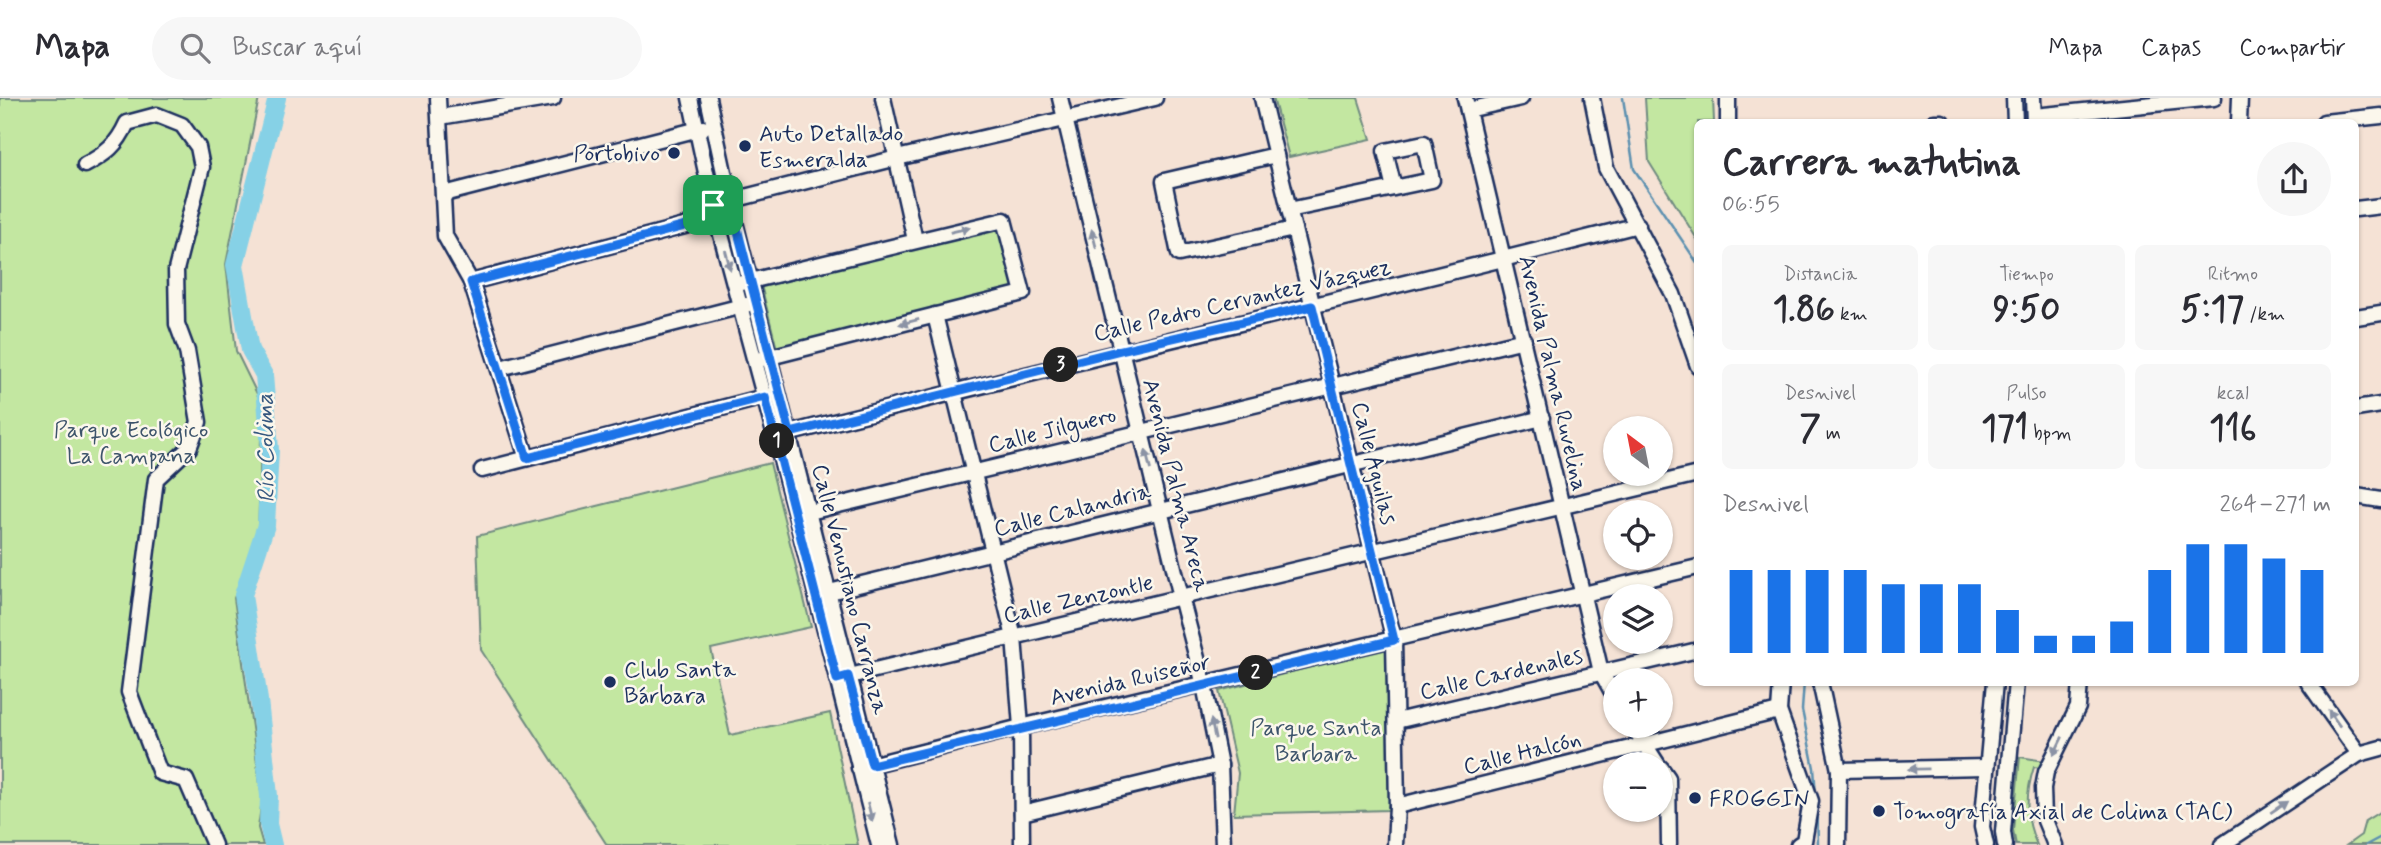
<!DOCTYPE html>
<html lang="es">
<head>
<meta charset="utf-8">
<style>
	:root { --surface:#fff; --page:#f7f7f7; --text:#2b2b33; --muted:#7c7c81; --line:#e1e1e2; --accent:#1a73e8 }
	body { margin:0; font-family:Mynerve,sans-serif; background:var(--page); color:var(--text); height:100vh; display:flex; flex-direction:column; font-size:26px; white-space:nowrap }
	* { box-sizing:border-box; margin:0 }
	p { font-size:23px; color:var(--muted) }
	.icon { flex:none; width:38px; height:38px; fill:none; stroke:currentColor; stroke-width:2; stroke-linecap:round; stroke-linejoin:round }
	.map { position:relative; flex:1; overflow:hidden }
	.side { position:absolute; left:1694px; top:21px; width:665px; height:567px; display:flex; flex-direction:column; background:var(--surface); border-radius:10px; box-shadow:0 2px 5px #0004 }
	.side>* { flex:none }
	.needle { width:46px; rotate:328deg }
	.buttons { position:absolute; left:1603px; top:318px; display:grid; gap:14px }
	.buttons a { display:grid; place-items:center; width:70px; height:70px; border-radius:50%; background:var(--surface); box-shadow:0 2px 5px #0004; font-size:35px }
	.pin { position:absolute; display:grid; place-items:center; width:60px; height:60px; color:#fff; margin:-30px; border-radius:14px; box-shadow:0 4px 10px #0006 }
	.km { position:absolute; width:35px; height:35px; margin:-18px; border-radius:50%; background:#222; color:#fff; font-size:19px; line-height:35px; text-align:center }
	.round { display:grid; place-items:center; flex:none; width:74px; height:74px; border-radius:37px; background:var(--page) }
	.summary { display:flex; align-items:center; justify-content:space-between; height:119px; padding:0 28px }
	h1 { font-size:38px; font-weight:800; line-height:52px }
	.figures { display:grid; grid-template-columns:repeat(3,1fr); gap:10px; height:119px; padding:7px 28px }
	.figures div { display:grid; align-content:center; border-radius:10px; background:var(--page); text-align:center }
	.figures b { font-size:35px; font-weight:800 }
	.figures small { font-size:19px; font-weight:400 }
	.figures p { font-size:19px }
	.chart { height:196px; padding:14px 28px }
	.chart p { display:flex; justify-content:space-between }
	.chart svg { width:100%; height:126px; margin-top:7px; stroke:var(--accent); stroke-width:6 }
	header { display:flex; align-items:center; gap:42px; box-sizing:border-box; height:98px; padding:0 35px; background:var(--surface); border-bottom:2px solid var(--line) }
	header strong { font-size:33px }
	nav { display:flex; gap:38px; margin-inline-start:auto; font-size:24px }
	.search { width:490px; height:63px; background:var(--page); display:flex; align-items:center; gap:18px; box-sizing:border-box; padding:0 24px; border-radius:38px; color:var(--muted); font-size:26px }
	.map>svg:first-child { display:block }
</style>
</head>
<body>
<header>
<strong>Mapa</strong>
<div class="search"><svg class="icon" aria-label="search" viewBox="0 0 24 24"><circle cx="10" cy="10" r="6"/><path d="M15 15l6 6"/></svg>Buscar aquí</div>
<nav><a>Mapa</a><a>Capas</a><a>Compartir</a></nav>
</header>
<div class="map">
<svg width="2381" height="747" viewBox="0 0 2381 747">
	<rect width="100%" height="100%" fill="#f5e2d5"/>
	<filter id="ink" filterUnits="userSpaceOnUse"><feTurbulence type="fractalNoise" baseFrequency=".0143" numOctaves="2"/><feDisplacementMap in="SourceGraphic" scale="14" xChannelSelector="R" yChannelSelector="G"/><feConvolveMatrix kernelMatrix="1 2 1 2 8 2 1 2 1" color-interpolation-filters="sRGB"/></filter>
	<g filter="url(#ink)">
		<g fill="#c3e7a1" stroke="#6f8b80" stroke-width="2">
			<path d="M0,0H259L226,166L236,253L262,306L258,438L234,500L262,701L258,730L263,747H0Z"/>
			<path d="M1273,0H1358L1371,41L1289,59Z"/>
			<path d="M1645,0H1713L1714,24H1698L1697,141L1649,64Z"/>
			<path d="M1000,127L1016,192L777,251L761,187Z"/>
			<path d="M770,365L811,529L711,551L730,637L830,615L858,747H607L481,552L477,438Z"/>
			<path d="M1389,548L1390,712L1234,716L1238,675L1219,593Z"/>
			<path d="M2020,659L2045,663L2042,670L2034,669C2025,697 2025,721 2037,747H2016L2013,732Z"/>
			<path d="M2381,713V747H2347L2361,737L2365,723Z"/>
		</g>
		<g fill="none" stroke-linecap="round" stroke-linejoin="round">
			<g stroke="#5b90b0" stroke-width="2.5">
				<path d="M1623,0L1634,71L1698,166"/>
				<path d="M1804,584L1802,612L1814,670L1816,699"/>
				<path d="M1817,709L1818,747"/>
				<path d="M2366,747L2381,739"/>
			</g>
			<path stroke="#86d1e6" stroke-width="18" d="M273,747L268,726L269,698L259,602L243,497L266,427L270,352L264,277L250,252L235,167L277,0"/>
			<defs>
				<g id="minor">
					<path d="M438,0L445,138L471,184L527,360"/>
					<path d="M690,0L713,107L796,417L879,747"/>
					<path d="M708,0L733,116L892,747"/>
					<path d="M883,0L915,142"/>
					<path d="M1060,0L1181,499L1204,587L1220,667L1223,747"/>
					<path d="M1262,0L1394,542L1397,708L1395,747"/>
					<path d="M1465,0L1601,574L1615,599"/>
					<path d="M1592,0L1606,70L1673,196L1698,268"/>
					<path d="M2014,0L2015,24"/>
					<path d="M2033,0L2034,24"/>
					<path d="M1468,12L1521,0"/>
					<path d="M2034,18L2214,0"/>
					<path d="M440,19L553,0"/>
					<path d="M1728,24V0"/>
					<path d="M1934,24H1942"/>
					<path d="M2239,24L2240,0"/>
					<path d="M2324,24L2381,18"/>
					<path d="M1276,57L1164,83L1179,156L1294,131"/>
					<path d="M85,67C106,56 117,47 127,25L157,17L182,27L198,49L202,69L176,172L177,226L187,253L199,324L189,350L156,381L129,594L160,675L186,682L214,747"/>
					<path d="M444,96L703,30"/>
					<path d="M721,105L897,60L1155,0"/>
					<path d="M2356,111L2381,108"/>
					<path d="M1289,112L1432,82L1424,45L1385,53L1394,90"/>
					<path d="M471,184L723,118"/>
					<path d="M742,185L1004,122L1023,195L762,261"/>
					<path d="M935,217L1014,539L1021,629L1022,747"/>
					<path d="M2356,219L2381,215"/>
					<path d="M500,270L746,207"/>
					<path d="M2356,311L2381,307"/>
					<path d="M777,344L790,335C1072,264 1356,199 1638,127"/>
					<path d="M482,372L772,297"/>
					<path d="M2356,398L2381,402"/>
					<path d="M801,416L1524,242"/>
					<path d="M821,496L1542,320"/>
					<path d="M837,581L1698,376"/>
					<path d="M1781,584L1779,613L1811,703L1804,743L1798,747"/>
					<path d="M1820,584L1839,672L1838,747"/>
					<path d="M2308,584L2359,656"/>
					<path d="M1396,623L1698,552"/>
					<path d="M1633,628L1658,667"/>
					<path d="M859,670L1021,629L1698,469"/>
					<path d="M1661,670L1668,680L1669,747"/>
					<path d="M1839,672L1986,669"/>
					<path d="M1397,708L1779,613"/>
					<path d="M1022,715L1220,667"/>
					<path d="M1986,747L1982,729L1995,584"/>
					<path d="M2005,747L2003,734L2016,584"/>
					<path d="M2055,747L2044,720L2043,690L2046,674L2078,609L2080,584"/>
					<path d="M2222,747L2359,656L2381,650"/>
				</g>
			</defs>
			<use href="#minor" stroke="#1b2f5e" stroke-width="19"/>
			<use href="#minor" stroke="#fbf7ec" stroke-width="14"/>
		</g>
		<defs><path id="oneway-solid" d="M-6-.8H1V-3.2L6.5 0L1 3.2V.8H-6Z" transform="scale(1.75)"/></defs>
		<g fill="#8b93a5">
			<use href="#oneway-solid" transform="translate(960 132) rotate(-13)"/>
			<use href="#oneway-solid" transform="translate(1094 141) rotate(-104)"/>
			<use href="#oneway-solid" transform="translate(728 162) rotate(75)"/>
			<use href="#oneway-solid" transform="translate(909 224) rotate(166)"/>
			<use href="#oneway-solid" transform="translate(1148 362) rotate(-104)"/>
			<use href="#oneway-solid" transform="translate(2334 620) rotate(-125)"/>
			<use href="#oneway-solid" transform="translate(1213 631) rotate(-102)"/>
			<use href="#oneway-solid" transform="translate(2058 648) rotate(116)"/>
			<use href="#oneway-solid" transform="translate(1918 671) rotate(179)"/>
			<use href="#oneway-solid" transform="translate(2279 709) rotate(-34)"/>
			<use href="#oneway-solid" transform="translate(870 714) rotate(76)"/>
		</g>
	</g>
	<g fill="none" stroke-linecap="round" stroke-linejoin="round" filter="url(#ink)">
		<defs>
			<path id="route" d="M730,103L790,335L1121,252L1312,208L1394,542L872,667L848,578L837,581L765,299L527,360L471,184L716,120L713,107Z"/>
		</defs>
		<use href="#route" stroke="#fff" stroke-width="14"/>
		<use href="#route" stroke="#1a73e8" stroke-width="9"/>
	</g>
	<g fill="#1b2f5e" stroke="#fbf7ec" stroke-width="2.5">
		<circle cx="745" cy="48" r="7"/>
		<circle cx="674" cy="55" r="7"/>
		<circle cx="610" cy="584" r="7"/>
		<circle cx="1695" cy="700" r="7"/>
		<circle cx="1879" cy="713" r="7"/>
	</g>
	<g text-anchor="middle" stroke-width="5" stroke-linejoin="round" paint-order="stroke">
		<g font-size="23" fill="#1b2f5e" stroke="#fbf7ec" text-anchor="start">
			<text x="759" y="43">Auto Detallado<tspan x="759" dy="26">Esmeralda</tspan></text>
			<text x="660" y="63" text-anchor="end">Portobivo</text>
			<text x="624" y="579">Club Santa<tspan x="624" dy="26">Bárbara</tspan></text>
			<text x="1709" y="708">FROGGIN</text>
			<text x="1893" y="721">Tomografía Axial de Colima (TAC)</text>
		</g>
		<g font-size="23" fill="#1b2f5e" stroke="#fbf7ec">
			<text transform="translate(1242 201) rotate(-13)" y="8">Calle Pedro Cervantez Vázquez</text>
			<text transform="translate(1554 275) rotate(77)" y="8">Avenida Palma Ruvelina</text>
			<text transform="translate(1052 331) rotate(-14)" y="8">Calle Jilguero</text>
			<text transform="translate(1375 365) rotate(76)" y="8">Calle Aguilas</text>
			<text transform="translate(1177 387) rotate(76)" y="8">Avenida Palma Areca</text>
			<text transform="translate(1072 411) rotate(-14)" y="8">Calle Calandria</text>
			<text transform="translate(851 491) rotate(76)" y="8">Calle Venustiano Carranza</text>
			<text transform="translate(1078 500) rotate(-13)" y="8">Calle Zenzontle</text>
			<text transform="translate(1501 575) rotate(-13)" y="8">Calle Cardenales</text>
			<text transform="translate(1130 581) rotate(-13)" y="8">Avenida Ruiseñor</text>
			<text transform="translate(1522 654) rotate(-14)" y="8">Calle Halcón</text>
		</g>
		<g font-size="23" fill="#3d546b" stroke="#fbf7ec">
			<text x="131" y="339">Parque Ecológico<tspan x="131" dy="26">La Campana</tspan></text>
			<text x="1316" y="637">Parque Santa<tspan x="1316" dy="26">Barbara</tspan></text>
		</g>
		<g font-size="24" font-style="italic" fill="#365880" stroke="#fbf7ec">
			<text transform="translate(265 350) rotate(-91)" y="8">Río Colima</text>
		</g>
	</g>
</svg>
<div class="buttons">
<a><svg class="needle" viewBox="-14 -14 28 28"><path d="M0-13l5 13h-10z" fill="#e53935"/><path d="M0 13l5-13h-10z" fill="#7c7c81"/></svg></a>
<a><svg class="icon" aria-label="locate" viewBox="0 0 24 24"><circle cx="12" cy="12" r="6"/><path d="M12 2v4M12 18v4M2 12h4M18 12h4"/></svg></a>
<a><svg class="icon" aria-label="layers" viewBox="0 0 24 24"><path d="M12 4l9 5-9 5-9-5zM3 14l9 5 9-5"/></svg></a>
<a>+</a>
<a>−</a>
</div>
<div class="pin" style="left:713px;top:107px;background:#1e9e55"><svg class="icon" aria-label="arrive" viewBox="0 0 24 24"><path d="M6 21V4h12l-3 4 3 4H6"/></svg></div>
<b class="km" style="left:777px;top:343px">1</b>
<b class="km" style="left:1256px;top:575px">2</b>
<b class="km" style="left:1061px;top:267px">3</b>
<section class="side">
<div class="summary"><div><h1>Carrera matutina</h1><p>06:55</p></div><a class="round"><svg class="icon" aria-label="share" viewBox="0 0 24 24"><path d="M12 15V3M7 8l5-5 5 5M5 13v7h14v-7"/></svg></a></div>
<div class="figures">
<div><p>Distancia</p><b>1.86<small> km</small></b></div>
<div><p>Tiempo</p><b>9:50</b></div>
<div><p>Ritmo</p><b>5:17<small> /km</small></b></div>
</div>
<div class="figures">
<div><p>Desnivel</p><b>7<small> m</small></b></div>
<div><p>Pulso</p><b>171<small> bpm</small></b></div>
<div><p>kcal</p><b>116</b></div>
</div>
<div class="chart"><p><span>Desnivel</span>264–271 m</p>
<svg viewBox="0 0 160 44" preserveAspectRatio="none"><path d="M5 44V15M15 44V15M25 44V15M35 44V15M45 44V20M55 44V20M65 44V20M75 44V29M85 44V38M95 44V38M105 44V33M115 44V15M125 44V6M135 44V6M145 44V11M155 44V15"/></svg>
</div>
</section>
</div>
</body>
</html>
